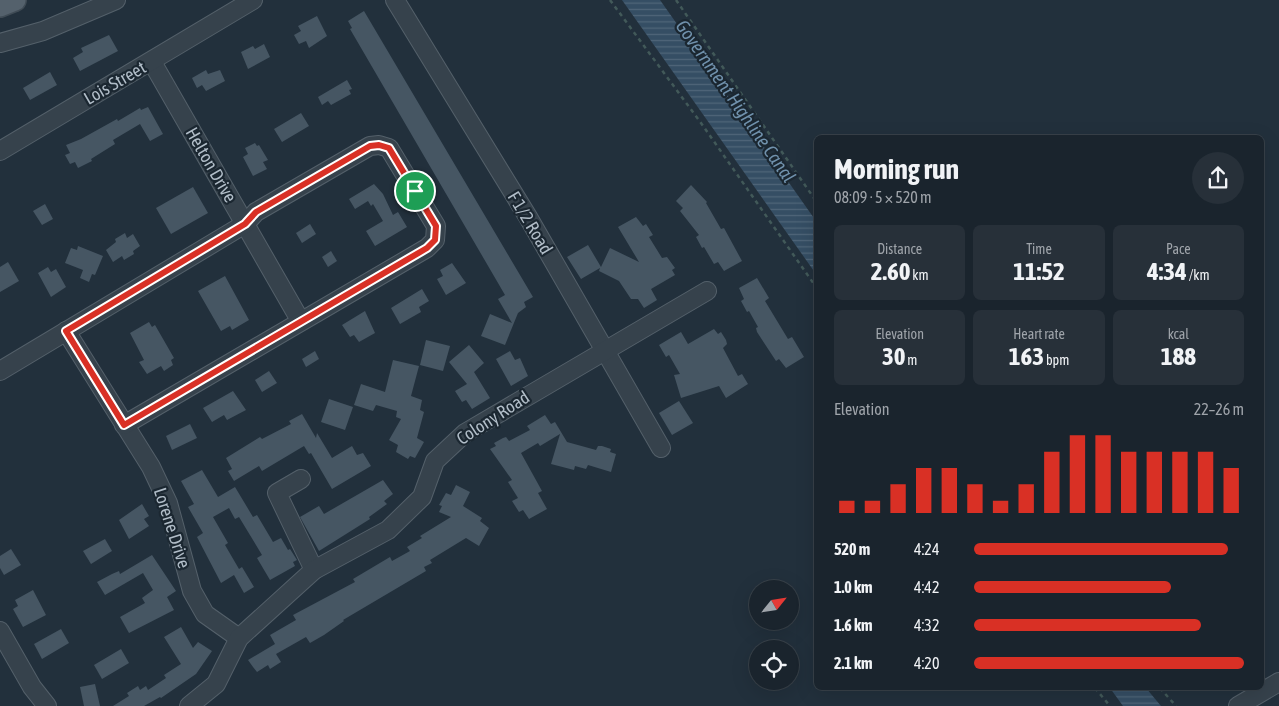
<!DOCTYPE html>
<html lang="en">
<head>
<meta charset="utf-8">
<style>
	:root { --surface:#1a242d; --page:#273039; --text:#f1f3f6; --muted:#9fa4aa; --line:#384149; --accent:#d93025 }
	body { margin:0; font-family:"Asap Condensed",sans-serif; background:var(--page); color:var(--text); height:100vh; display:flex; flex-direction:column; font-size:19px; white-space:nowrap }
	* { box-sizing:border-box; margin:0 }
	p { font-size:16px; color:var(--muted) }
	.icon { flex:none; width:28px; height:28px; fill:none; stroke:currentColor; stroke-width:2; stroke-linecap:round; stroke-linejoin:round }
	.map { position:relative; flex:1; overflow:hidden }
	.sheet { position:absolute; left:814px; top:135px; width:450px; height:555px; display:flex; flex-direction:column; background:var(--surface); border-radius:8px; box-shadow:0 5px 20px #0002,0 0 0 1px var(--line) }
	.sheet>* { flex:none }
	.needle { width:32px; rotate:60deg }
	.controls { position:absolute; left:749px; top:580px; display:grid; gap:10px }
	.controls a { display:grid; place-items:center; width:50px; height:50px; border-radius:50%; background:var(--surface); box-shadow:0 5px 20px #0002,0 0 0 1px var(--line); font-size:25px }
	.pin { position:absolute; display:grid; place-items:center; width:42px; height:42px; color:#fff; margin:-21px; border:2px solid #fff; border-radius:50%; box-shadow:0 1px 5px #0007 }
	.round { display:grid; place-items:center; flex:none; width:52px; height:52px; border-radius:26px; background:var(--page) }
	.headline { display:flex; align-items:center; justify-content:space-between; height:85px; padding:0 20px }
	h1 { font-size:28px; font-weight:700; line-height:38px }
	.figures { display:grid; grid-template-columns:repeat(3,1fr); gap:8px; height:85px; padding:5px 20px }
	.figures div { display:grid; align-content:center; border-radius:8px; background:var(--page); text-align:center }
	.figures b { font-size:25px; font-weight:700 }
	.figures small { font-size:14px; font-weight:400 }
	.figures p { font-size:14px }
	.chart { height:140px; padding:10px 20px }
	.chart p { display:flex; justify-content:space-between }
	.chart svg { width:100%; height:90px; margin-top:5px; stroke:var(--accent); stroke-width:6 }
	ul { padding:0 20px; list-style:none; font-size:16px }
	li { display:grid; grid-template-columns:80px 60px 1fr; align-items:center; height:38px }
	li i { height:12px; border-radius:6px; background:var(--accent) }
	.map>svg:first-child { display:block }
</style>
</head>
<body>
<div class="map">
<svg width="1279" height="706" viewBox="0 0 1279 706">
	<defs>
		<pattern id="water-rules" width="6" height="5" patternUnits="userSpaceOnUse" patternTransform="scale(1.25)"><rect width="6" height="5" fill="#354e64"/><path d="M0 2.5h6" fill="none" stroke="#506679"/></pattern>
	</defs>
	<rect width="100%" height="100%" fill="#22303c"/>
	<g fill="url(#water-rules)">
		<path d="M622,0H660L816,221V274Z"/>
		<path d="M1110,688H1146L1161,706H1123Z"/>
	</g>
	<g fill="#465663">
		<path d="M364,11L533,297L524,302L526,307L518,313L505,345L481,336L490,314L512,323L498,299L505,295L350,29L352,28L348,21Z"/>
		<path d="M317,16L327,36L309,48L306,41L299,44L294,35L301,31L298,26Z"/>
		<path d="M109,35L118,51L80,71L73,58L83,52L81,48Z"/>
		<path d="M264,44L270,57L248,69L241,52L253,46L255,49Z"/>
		<path d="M206,70L208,74L220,70L225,81L206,91L202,85L197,88L192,78Z"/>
		<path d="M50,72L57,85L30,100L23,88Z"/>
		<path d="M347,80L352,89L349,90L351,94L331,105L328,101L322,105L318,97Z"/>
		<path d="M148,107L163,134L150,141L140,124L113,140L115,144L91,159L92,161L78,168L75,162L70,164L65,155L70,153L66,145L81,139L117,119L118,121L140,108L141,110Z"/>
		<path d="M301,113L309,126L282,142L274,129Z"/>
		<path d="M255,143L257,146L259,145L268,160L263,162L267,169L253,176L243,157L248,154L245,148Z"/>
		<path d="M374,184L383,194L393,215L398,212L407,227L375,246L366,231L383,221L373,204L371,206L368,201L355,209L349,199Z"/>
		<path d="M691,185L707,202L706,203L721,229L724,228L742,261L724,271L718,262L714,264L704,247L702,248L696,237L699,235L680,211L683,208L676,201Z"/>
		<path d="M193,187L208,213L171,234L156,208Z"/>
		<path d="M45,204L53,219L42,225L33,211Z"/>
		<path d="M636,217L643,226L646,224L653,235L649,237L662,258L667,257L675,268L672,270L675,275L651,289L657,300L644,308L638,299H631L619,281L599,271L600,268L581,279L567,257L588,245L601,267L610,248L639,262L618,227Z"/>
		<path d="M310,224L316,234L302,243L296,233Z"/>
		<path d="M125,233L127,238L133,234L140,246L133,251L134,254L124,260L122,256L113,262L106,250L116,242L115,239Z"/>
		<path d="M78,246L103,256L95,275L92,274L89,282L80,278L83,270L65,263L71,248L77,250Z"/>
		<path d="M331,251L337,261L328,267L322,257Z"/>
		<path d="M8,262L19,281L0,292V267Z"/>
		<path d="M452,263L466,283L446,295L437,279L443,276L440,270Z"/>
		<path d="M48,267L51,272L56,269L66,287L51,297L38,273Z"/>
		<path d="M225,276L249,320L232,330L230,326L221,331L198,291Z"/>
		<path d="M757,278L769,298L765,301L788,339L792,337L804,357L786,368L779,359L776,361L757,332L756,328L758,327L749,311L747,312L741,301L744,299L739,288Z"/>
		<path d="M422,289L429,301L419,307L421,312L400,324L391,308Z"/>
		<path d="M365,311L375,333L359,342L354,335L350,337L342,325Z"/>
		<path d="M149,322L152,327L155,325L174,358L171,360L173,365L164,371L161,366L147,374L139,362L144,360L130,333Z"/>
		<path d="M714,329L718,334L721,332L726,340L727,344L723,348L738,376L742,374L748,384L726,398L719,386L681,398L674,375L680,374L669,355L666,357L659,345L681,332L688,344Z"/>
		<path d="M426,340L450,346L443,371L420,365Z"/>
		<path d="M469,345L484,363L474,372L490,398L472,409L466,400L462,402L455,391L467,384L449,362Z"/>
		<path d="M315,351L319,359L306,367L302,359Z"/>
		<path d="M510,351L515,360L520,358L528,376L511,386L496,359Z"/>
		<path d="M393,360L419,366L411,396L422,400L420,410L424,412L417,438L424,442L415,458L410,456L408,459L396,452L398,445L389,440L401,419L396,417L397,411L376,405L373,411L354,405L361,384L385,392Z"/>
		<path d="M269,371L277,383L262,392L255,380Z"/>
		<path d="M233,391L246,410L227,420L224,415L212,422L203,408Z"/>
		<path d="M329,399L353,407L345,430L321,422Z"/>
		<path d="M679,401L693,423L672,435L659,413Z"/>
		<path d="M302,414L316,438L317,433L332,458L352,446L357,455L363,453L371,466L332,489L311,453L309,454L304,446L262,471L259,466L234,481L228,471L232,469L226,458L260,437L262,439L291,424L289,421Z"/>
		<path d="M545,415L551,424L555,422L567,442L596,450L598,446H602L611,449L610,452L616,454L611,472L588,465L586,469L575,466L574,470L551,464L560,434L540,446L538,443L521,453L542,491L538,493L547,509L529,519L523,510L519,512L512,501L518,498L508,482L512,480L490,449L496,446L494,443L503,438L506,437L509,441L530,430L527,426Z"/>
		<path d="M190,424L197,438L172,450L166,436Z"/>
		<path d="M202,470L218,497L235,487L253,517L257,515L273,542L281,538L288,550L290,549L297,560L293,562L295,566L270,580L257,558L262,555L239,517L235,519L229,508L213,517L228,543L225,545L239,569L242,567L254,587L244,593L234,575L221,583L197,537L203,533L188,507L194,504L181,481Z"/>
		<path d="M383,480L393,494L384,501L387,504L369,517L370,519L319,551L300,517L319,506L324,514Z"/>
		<path d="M456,485L470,492L463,506L482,518L480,521L489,528L479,546L466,538L430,560L432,563L424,567L426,571L343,620L344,621L324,635L310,643L306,637L276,654L281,662L270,669L268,665L257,672L253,667L248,660L275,644L270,635L296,620L293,615L355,582L353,579L390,557L392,561L410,551L407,547L422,538L420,536L451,517L439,512L442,506L439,505L446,493L451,495Z"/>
		<path d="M142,504L149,516L144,519L149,526L129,539L119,520Z"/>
		<path d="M105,539L112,551L91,564L83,551Z"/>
		<path d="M11,549L21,565L4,575L0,568V556Z"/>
		<path d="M152,555L176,591L167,597L174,610L129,633L120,617L145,603L142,598L153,590L143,573L105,595L97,582L112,574L119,571L120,574Z"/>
		<path d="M33,590L46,615L23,627L13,609L18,606L15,600Z"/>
		<path d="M181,627L193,648L198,642L212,651L196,674L161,698L160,697L144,706H113L129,696L127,693L138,686L140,690L146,686L148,690L166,678L164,675L181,664L164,637Z"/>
		<path d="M61,629L69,643L42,659L34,644Z"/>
		<path d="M121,649L129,663L102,679L94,665Z"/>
		<path d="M95,684L100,706H84L80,687Z"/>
	</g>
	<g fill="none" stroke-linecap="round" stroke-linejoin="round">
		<defs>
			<g id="minor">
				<path d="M395,0L528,217L661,448"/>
				<path d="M0,43L43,31L116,0"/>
				<path d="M152,62L300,320"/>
				<path d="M0,151L253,0"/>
				<path d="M66,331L151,467L168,503L192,591L205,614L239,638"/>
				<path d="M0,371L245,224L256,212L370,146L379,145L389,148L436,226L435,240L427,248L124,425"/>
				<path d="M301,479L277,493L314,570"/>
				<path d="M0,631L32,687L47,706"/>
				<path d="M189,706L216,684L239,638L314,570L388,530L422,497L435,461L465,433L707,291"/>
				<path d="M1238,706L1279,682"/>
			</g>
			<path id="major" d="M0,6L15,0"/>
		</defs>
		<use href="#minor" stroke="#54606a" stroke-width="20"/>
		<use href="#major" stroke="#3f4b55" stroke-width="24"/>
		<g stroke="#425959" stroke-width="2.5" stroke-dasharray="4 4" stroke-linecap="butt">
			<path d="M610,0L701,123L816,287"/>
			<path d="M676,0L816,201"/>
			<path d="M1095,688L1110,706"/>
			<path d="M1160,688L1176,706"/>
		</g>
		<use href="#minor" stroke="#36424c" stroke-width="18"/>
		<use href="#major" stroke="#54616c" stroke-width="21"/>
	</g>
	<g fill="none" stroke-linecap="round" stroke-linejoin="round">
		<defs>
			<path id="route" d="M379,145L389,148L436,226L435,240L427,248L124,425L66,331L245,224L256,212L370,146Z"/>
		</defs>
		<use href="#route" stroke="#fff" stroke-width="10"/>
		<use href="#route" stroke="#d93025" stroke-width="6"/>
	</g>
	<g text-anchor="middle" stroke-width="4.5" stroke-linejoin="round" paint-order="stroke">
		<g font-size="18" fill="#b1bdc8" stroke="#1b2731">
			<text transform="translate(115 83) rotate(-30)" y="6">Lois Street</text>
			<text transform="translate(211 165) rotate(60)" y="6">Helton Drive</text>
			<text transform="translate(530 223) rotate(59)" y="6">F 1/2 Road</text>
			<text transform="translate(493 418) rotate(-33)" y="6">Colony Road</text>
			<text transform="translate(172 528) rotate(72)" y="6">Lorene Drive</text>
		</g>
		<g font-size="19" font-style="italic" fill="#7091ac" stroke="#1b2731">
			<text transform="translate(736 101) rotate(55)" y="7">Government Highline Canal</text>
		</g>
	</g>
</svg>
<div class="controls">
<a><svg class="needle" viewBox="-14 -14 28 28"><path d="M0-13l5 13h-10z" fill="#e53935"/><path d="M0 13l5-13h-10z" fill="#9fa4aa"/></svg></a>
<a><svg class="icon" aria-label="locate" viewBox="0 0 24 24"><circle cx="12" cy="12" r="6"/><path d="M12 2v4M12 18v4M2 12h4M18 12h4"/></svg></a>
</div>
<div class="pin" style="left:415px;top:191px;background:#1e9e55"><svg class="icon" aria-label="arrive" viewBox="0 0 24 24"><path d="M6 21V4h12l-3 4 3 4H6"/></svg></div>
<section class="sheet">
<div class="headline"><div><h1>Morning run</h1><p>08:09 · 5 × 520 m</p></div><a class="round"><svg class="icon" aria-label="share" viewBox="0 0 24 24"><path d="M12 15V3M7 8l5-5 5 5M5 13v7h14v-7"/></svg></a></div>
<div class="figures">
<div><p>Distance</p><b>2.60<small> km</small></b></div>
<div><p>Time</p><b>11:52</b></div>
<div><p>Pace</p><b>4:34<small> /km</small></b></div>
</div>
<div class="figures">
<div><p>Elevation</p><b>30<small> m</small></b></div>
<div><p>Heart rate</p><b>163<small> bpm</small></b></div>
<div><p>kcal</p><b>188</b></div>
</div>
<div class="chart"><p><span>Elevation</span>22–26 m</p>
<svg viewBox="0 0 160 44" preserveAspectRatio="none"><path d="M5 44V38M15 44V38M25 44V30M35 44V22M45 44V22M55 44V30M65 44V38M75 44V30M85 44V14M95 44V6M105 44V6M115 44V14M125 44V14M135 44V14M145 44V14M155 44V22"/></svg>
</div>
<ul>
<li><b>520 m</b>4:24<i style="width:94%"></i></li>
<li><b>1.0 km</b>4:42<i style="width:73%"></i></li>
<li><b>1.6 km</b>4:32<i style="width:84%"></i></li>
<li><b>2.1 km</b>4:20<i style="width:100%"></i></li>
</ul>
</section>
</div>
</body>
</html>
